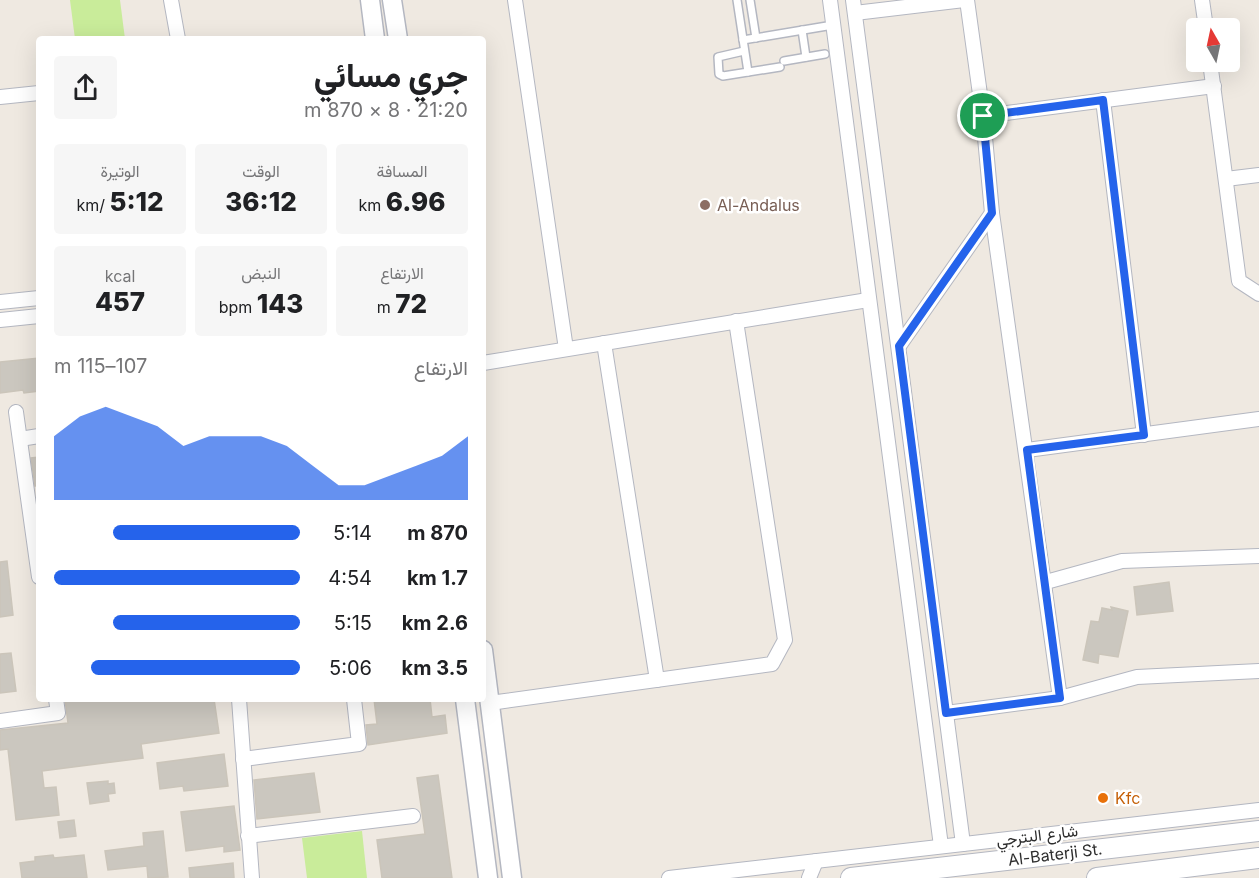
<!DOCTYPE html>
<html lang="ar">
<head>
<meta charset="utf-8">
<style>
	:root { --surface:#fff; --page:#f6f6f6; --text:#202124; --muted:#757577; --accent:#2563eb }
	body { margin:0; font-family:Inter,Vazirmatn,sans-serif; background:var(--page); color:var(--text); direction:rtl; height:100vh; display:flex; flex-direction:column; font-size:22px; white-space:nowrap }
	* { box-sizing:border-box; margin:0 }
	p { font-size:20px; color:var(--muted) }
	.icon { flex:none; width:33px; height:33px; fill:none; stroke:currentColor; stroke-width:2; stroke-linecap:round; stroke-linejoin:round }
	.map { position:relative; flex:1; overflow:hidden; direction:ltr }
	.drawer { position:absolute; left:36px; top:36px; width:450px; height:666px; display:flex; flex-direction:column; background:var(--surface); border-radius:6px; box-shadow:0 6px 24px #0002; direction:rtl }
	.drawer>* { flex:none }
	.needle { width:39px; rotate:351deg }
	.tools { position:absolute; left:1186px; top:18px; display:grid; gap:12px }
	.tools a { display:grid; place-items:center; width:54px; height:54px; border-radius:6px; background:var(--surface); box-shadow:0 6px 24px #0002; font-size:30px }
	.pin { position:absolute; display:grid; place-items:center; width:51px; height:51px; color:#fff; margin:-26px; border:3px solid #fff; border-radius:50%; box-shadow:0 2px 6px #0007 }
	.round { display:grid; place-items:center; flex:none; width:63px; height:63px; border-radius:6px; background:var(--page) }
	.headline { display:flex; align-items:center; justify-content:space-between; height:102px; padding:0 18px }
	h1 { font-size:33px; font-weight:800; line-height:45px }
	.metrics { display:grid; grid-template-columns:repeat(3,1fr); gap:9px; height:102px; padding:6px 18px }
	.metrics div { display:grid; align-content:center; border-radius:6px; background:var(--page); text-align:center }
	.metrics b { font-size:26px; font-weight:800 }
	.metrics small { font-size:16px; font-weight:400 }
	.metrics p { font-size:16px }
	.chart { height:168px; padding:12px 18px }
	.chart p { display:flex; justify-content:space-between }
	.chart svg { width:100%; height:108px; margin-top:6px; fill:var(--accent); opacity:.7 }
	ul { padding:0 18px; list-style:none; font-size:20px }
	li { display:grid; grid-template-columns:96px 72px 1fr; align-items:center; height:45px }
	li i { height:15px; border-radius:8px; background:var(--accent) }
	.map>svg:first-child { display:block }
</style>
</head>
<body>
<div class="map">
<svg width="1259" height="878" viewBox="0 0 1259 878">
	<rect width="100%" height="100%" fill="#efe9e1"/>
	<g fill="#c9ec9a">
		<path d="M70,0H120L125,39H75Z"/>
		<path d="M362,831L367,878H307L302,838Z"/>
	</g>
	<g fill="#cbc7bf" stroke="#cbc5ba" stroke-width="1.5">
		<path d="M39,358V391L24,393L23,390L0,393V362Z"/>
		<path d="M39,457V485L35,486L31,458Z"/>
		<path d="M7,561L13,615L0,617V562Z"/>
		<path d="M1169,582L1173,611L1137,615L1134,587Z"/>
		<path d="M1111,607L1128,611L1118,657L1099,654L1098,663L1083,660L1091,621L1099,622L1102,608L1112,610Z"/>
		<path d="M11,653L16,691L0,693V654Z"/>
		<path d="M65,699H214L219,733L141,744L143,758L42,771L44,788L56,787L59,815L16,820L8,749L0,750V730L68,723Z"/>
		<path d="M374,699H430L432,717L445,715L447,733L368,745L366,725L377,724Z"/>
		<path d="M224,754L228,786L184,791L183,786L160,789L157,763Z"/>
		<path d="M314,773L320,812L257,819L254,780Z"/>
		<path d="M438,775L452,878H382L377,840L425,834L417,778Z"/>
		<path d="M108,781V784L114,783L115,793L108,794L109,801L90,804L87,783Z"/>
		<path d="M234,806L240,850L224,852V846L186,851L181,812Z"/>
		<path d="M74,820L76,836L60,838L58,822Z"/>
		<path d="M163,831L168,877L148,878L147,866L108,870L105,851L144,846L143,833Z"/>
		<path d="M53,855L54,858L84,855L87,878H22L20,863L35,861V857Z"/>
		<path d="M233,863L234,878H190L189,868Z"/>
	</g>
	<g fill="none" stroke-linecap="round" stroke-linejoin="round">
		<defs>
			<g id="service">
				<path d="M737,0L748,72"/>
				<path d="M750,0L756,38"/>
				<path d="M802,30L806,57"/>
				<path d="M743,40L833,25"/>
				<path d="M744,51L718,57L719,74L723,76L780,67"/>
				<path d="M784,61L825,54"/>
			</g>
			<g id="minor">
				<path d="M171,0L178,39"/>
				<path d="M515,0L566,349"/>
				<path d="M830,0L941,846"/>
				<path d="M853,0L963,844"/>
				<path d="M967,0L983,116L992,213L1060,698"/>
				<path d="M1202,0L1206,28"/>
				<path d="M855,13L964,0"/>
				<path d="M1210,62L1239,281L1259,294"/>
				<path d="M0,97L39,93"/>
				<path d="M1103,100L1144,435"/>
				<path d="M983,116L1214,86"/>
				<path d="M1226,179L1259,175"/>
				<path d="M0,302L39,298"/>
				<path d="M0,320L39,316"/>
				<path d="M604,343L657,680"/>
				<path d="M899,346L992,213"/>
				<path d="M483,363L868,300"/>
				<path d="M16,412L39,577"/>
				<path d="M20,439L39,436"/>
				<path d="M1027,450L1259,419"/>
				<path d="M1046,582L1122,561L1259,556"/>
				<path d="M239,699L252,878"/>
				<path d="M490,703L772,664L785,640L736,321"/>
				<path d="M946,713L1060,698L1137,677L1259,671"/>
				<path d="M0,721L58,713L56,699"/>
				<path d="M243,759L359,744L354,699"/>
				<path d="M248,836L413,816"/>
				<path d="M669,878L1259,810"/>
				<path d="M809,878L816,861"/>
			</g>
			<g id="tertiary">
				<path d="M370,0L375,39"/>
				<path d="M392,0L398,39"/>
				<path d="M483,650L512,878"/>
				<path d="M465,699L488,878"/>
			</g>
			<g id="secondary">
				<path d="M851,878L1259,831"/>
				<path d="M1097,878L1259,858"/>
			</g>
		</defs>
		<use href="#service" stroke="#b4b7c1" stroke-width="10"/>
		<use href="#minor" stroke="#b4b7c1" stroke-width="16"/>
		<use href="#tertiary" stroke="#b4b7c1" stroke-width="21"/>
		<use href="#secondary" stroke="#b4b7c1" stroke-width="22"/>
		<use href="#service" stroke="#fff" stroke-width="7"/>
		<use href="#minor" stroke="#fff" stroke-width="14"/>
		<use href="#tertiary" stroke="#fff" stroke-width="18"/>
		<use href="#secondary" stroke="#fff" stroke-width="20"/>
	</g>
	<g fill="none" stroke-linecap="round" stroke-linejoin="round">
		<defs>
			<path id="route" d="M1103,100L1144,435L1027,450L1060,698L946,713L899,346L992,213L983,116Z"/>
		</defs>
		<use href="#route" stroke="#fff" stroke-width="12"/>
		<use href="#route" stroke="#2563eb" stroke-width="8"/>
	</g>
	<circle fill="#8d6e63" stroke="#fff" stroke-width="2" cx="705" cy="205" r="6"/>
	<circle fill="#e8710a" stroke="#fff" stroke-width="2" cx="1103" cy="798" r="6"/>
	<g text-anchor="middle" stroke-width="5" stroke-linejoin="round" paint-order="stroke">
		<g font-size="16" fill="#785e54" stroke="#fff" text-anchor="start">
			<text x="717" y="211">Al-Andalus</text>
		</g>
		<g font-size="16" fill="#c56008" stroke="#fff" text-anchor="start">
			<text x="1115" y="804">Kfc</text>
		</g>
		<g font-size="16" fill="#2e2e2e" stroke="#fff">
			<text transform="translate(1037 835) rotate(-7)" y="6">شارع البترجي</text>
			<text transform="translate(1055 854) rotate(-7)" y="6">Al-Baterji St.</text>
		</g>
	</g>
</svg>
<div class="tools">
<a><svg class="needle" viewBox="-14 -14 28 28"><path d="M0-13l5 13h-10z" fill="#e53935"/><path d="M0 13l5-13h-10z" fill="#757577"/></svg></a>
</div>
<div class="pin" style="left:983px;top:116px;background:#1e9e55"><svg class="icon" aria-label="arrive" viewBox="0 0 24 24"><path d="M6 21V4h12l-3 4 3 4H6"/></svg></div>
<section class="drawer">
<div class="headline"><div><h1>جري مسائي</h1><p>21:20 · 8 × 870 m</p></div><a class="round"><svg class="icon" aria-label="share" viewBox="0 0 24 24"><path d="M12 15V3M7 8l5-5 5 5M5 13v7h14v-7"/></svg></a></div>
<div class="metrics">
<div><p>المسافة</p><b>6.96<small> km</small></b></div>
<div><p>الوقت</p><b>36:12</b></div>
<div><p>الوتيرة</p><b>5:12<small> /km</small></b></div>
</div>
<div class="metrics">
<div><p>الارتفاع</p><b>72<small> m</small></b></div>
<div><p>النبض</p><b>143<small> bpm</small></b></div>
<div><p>kcal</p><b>457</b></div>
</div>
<div class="chart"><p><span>الارتفاع</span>107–115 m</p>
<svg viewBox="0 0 160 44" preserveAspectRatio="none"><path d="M0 44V18L10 10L20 6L30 10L40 14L50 22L60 18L70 18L80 18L90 22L100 30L110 38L120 38L130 34L140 30L150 26L160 18V44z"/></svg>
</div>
<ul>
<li><b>870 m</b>5:14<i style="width:76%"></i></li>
<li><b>1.7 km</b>4:54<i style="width:100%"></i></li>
<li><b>2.6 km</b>5:15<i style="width:76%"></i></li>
<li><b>3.5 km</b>5:06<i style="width:85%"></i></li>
</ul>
</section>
</div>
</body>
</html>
